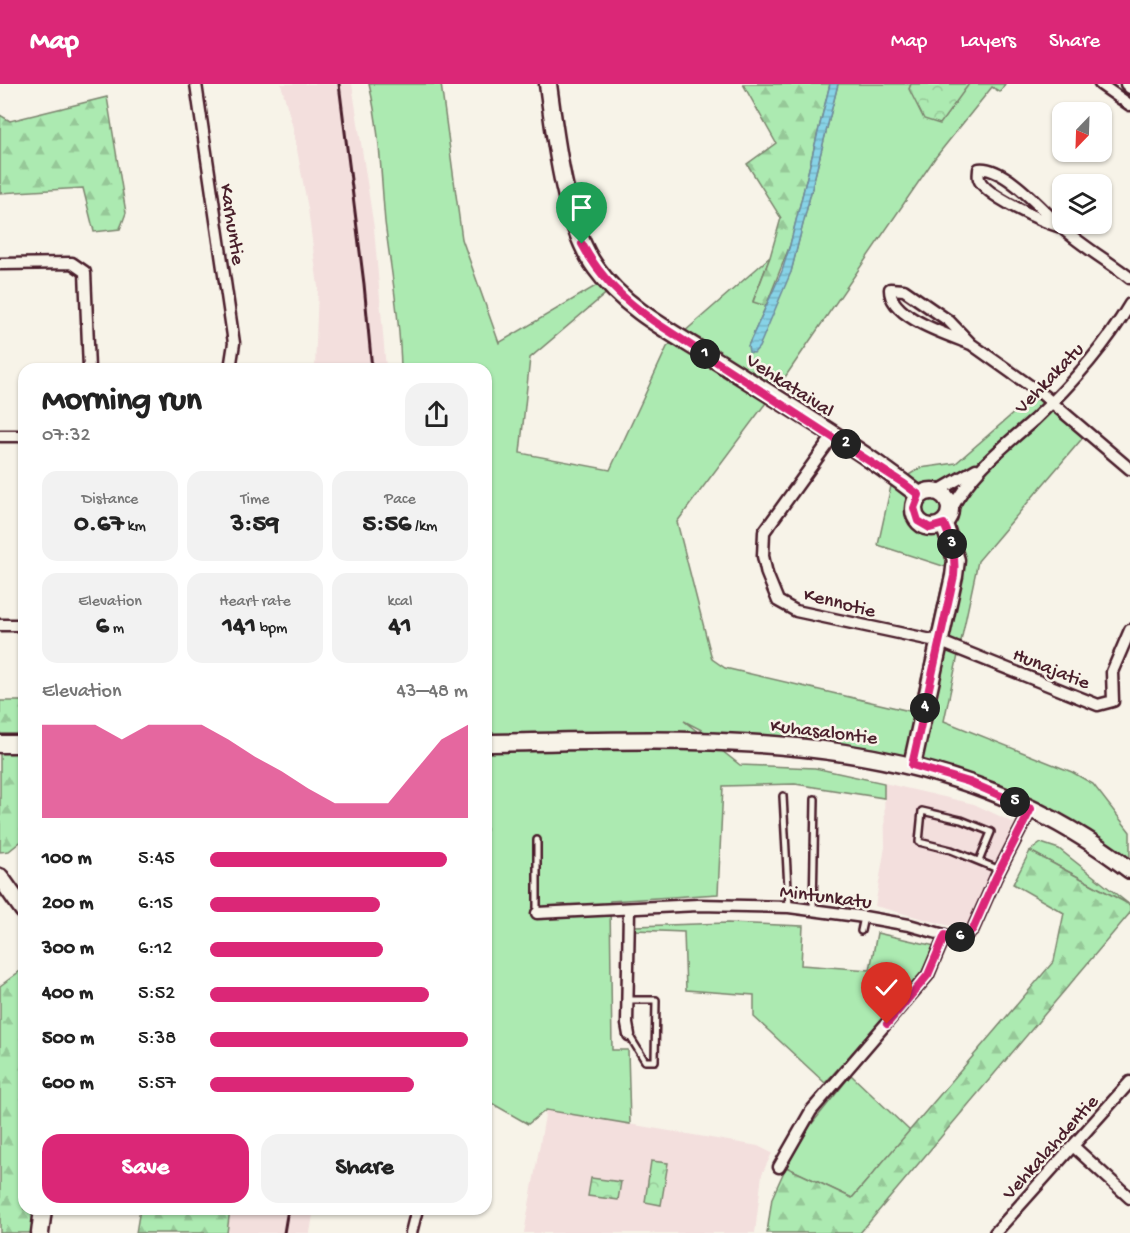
<!DOCTYPE html>
<html lang="en">
<head>
<meta charset="utf-8">
<style>
	:root { --surface:#fff; --page:#f2f2f2; --text:#222; --muted:#767676; --accent:#db2777 }
	body { margin:0; font-family:"Gochi Hand",sans-serif; background:var(--page); color:var(--text); height:100vh; display:flex; flex-direction:column; font-size:22px; white-space:nowrap }
	* { box-sizing:border-box; margin:0 }
	p { font-size:20px; color:var(--muted) }
	.icon { flex:none; width:33px; height:33px; fill:none; stroke:currentColor; stroke-width:2; stroke-linecap:round; stroke-linejoin:round }
	.map { position:relative; flex:1; overflow:hidden }
	.sheet { position:absolute; left:18px; top:279px; width:474px; height:852px; display:flex; flex-direction:column; background:var(--surface); border-radius:18px; box-shadow:0 2px 4px #0004 }
	.sheet>* { flex:none }
	.needle { width:39px; rotate:203deg }
	.tools { position:absolute; left:1052px; top:18px; display:grid; gap:12px }
	.tools a { display:grid; place-items:center; width:60px; height:60px; border-radius:12px; background:var(--surface); box-shadow:0 2px 4px #0004; font-size:30px }
	.pin { position:absolute; display:grid; place-items:center; width:51px; height:51px; color:#fff; margin:-62px -26px; border-radius:50% 50% 50% 0; rotate:-45deg; box-shadow:0 0 6px #0007 }
	.pin .icon { rotate:45deg }
	.km { position:absolute; width:30px; height:30px; margin:-15px; border-radius:50%; background:#222; color:#fff; font-size:16px; line-height:30px; text-align:center }
	.round { display:grid; place-items:center; flex:none; width:63px; height:63px; border-radius:18px; background:var(--page) }
	.headline { display:flex; align-items:center; justify-content:space-between; height:102px; padding:0 24px }
	h1 { font-size:33px; font-weight:700; line-height:45px }
	.stats { display:grid; grid-template-columns:repeat(3,1fr); gap:9px; height:102px; padding:6px 24px }
	.stats div { display:grid; align-content:center; border-radius:15px; background:var(--page); text-align:center }
	.stats b { font-size:26px; font-weight:700 }
	.stats small { font-size:16px; font-weight:400 }
	.stats p { font-size:16px }
	.chart { height:168px; padding:12px 24px }
	.chart p { display:flex; justify-content:space-between }
	.chart svg { width:100%; height:108px; margin-top:6px; fill:var(--accent); opacity:.7 }
	.button { display:flex; gap:12px; margin-top:auto; padding:12px 24px }
	.button a { flex:1; height:69px; border-radius:18px; background:var(--accent); color:#fff; font-size:24px; font-weight:700; line-height:69px; text-align:center }
	.button a+a { background:var(--page); color:var(--text) }
	ul { padding:0 24px; list-style:none; font-size:20px }
	li { display:grid; grid-template-columns:96px 72px 1fr; align-items:center; height:45px }
	li i { height:15px; border-radius:8px; background:var(--accent) }
	header { display:flex; align-items:center; gap:36px; box-sizing:border-box; height:84px; padding:0 30px; background:var(--accent); color:#fff }
	header strong { font-size:28px }
	nav { display:flex; gap:33px; margin-inline-start:auto; font-size:21px }
	.map>svg:first-child { display:block }
</style>
</head>
<body>
<header>
<strong>Map</strong>
<nav><a>Map</a><a>Layers</a><a>Share</a></nav>
</header>
<div class="map">
<svg width="1130" height="1149" viewBox="0 0 1130 1149">
	<defs>
		<pattern id="forest-firs" width="22" height="20" patternUnits="userSpaceOnUse" patternTransform="scale(1.5)"><rect width="22" height="20" fill="#aceab1"/><path d="M5 1l3.5 6h-7zM16 11l3.5 6h-7z" fill="#96c898"/></pattern>
		<pattern id="park-crowns" width="20" height="18" patternUnits="userSpaceOnUse" patternTransform="scale(1.5)"><rect width="20" height="18" fill="#aceab1"/><path d="M2 6a3 3 0 1 1 6 0M12 15a3 3 0 1 1 6 0" fill="none" stroke="#96c898"/></pattern>
		<pattern id="water-rules" width="6" height="5" patternUnits="userSpaceOnUse" patternTransform="scale(1.5)"><rect width="6" height="5" fill="#87d3e7"/><path d="M0 2.5h6" fill="none" stroke="#76b5c6"/></pattern>
	</defs>
	<rect width="100%" height="100%" fill="#f7f3e8"/>
	<filter id="ink" filterUnits="userSpaceOnUse"><feTurbulence type="fractalNoise" baseFrequency=".0167" numOctaves="2"/><feDisplacementMap in="SourceGraphic" scale="12" xChannelSelector="R" yChannelSelector="G"/><feConvolveMatrix kernelMatrix="1 2 1 2 8 2 1 2 1" color-interpolation-filters="sRGB"/></filter>
	<g filter="url(#ink)">
		<g fill="#f3dfdd">
			<path d="M281,0H352L374,144L386,285H315L318,203L308,125L293,44Z"/>
			<path d="M884,699L974,720L1014,739L968,845L950,842L875,822L885,763Z"/>
			<path d="M546,1026L758,1062L772,1069L762,1090L755,1149H524Z"/>
			<path d="M230,1125H314L310,1149H227Z"/>
		</g>
		<g fill="#aceab1" stroke="#7b846e" stroke-width="1.5">
			<path d="M369,0H441L462,155L499,259L604,197L610,206L530,274L520,369L610,386L667,263L770,173L753,217L766,222L748,262L791,188L838,0H1005L1000,8L992,3L935,74L783,296L677,438L712,575L725,584L914,628L946,483L878,461L891,402L920,384L956,379L1038,308L1086,350L978,477L944,637L1072,688L1093,700L1130,748V777L1060,732L952,684L871,664L810,655L709,650L684,637L740,681L815,684L884,699V714L795,700L723,702L718,810L610,817L612,966H628L630,1040L546,1026L528,1040L486,1016V285H401C400,235 391,187 385,138C381,91 380,46 369,0Z"/>
			<path d="M1041,759L1059,765L1130,821L1030,767Z"/>
			<path d="M728,839L803,842L801,881L870,886L877,849L935,862L917,897L825,999L754,933V911L686,906L684,848L635,846V842Z"/>
			<path d="M851,991L910,1047L852,1114L786,1083L810,1042Z"/>
		</g>
		<g fill="url(#forest-firs)" stroke="#7b846e" stroke-width="1.5">
			<path d="M743,0H830L790,161L766,222L753,218L770,173L781,134L747,80L776,59Z"/>
			<path d="M107,13L126,129L120,145L94,148L83,104L0,109V31L10,37Z"/>
			<path d="M0,617H24V755L9,767L0,768Z"/>
			<path d="M1030,767L1130,821V829L860,1149H767L772,1114L786,1083L852,1114L1054,877L1064,829L1013,800Z"/>
			<path d="M24,884V1125H36L33,1149H0V902Z"/>
			<path d="M140,1125H230L227,1149H136Z"/>
		</g>
		<g fill="url(#park-crowns)" stroke="#7b846e" stroke-width="1.5">
			<path d="M911,0H969L940,40L924,35L909,5Z"/>
			<path d="M651,1077L668,1079L661,1121L645,1118Z"/>
			<path d="M591,1094L621,1098L618,1116L588,1112Z"/>
		</g>
		<path fill="url(#water-rules)" stroke="#6f8b9c" stroke-width="1.5" d="M830,0H838L791,188L759,263L754,269L749,268L748,262L782,187L790,161Z"/>
		<g fill="none" stroke-linecap="round" stroke-linejoin="round">
			<defs>
				<g id="lane">
					<path d="M783,712L789,823"/>
					<path d="M537,756V829"/>
					<path d="M979,777L991,748L961,736L922,727L919,758L951,766L1000,786"/>
					<path d="M813,825L815,715"/>
					<path d="M861,847L864,833"/>
					<path d="M627,916H656L655,977H645L629,951"/>
				</g>
				<g id="street">
					<path d="M196,0L234,259L230,285"/>
					<path d="M1100,0L1130,21"/>
					<path d="M1126,0L1130,4"/>
					<path d="M1061,143C1044,138 985,112 979,95C978,92 979,88 979,85C1005,82 1043,127 1061,143C1082,162 1108,177 1130,194"/>
					<path d="M0,180L72,179L85,188L89,285"/>
					<path d="M971,260C949,251 889,233 890,205L904,206L949,237L971,260L1043,311L1130,385"/>
					<path d="M0,352H24"/>
					<path d="M833,352L764,448L763,472L767,490L778,517L796,527L941,558L1098,621L1113,617L1112,588L1130,546"/>
					<path d="M938,407L976,385"/>
					<path d="M951,426C971,388 1002,364 1034,336C1071,301 1104,264 1130,220"/>
					<path d="M0,541H24"/>
					<path d="M629,825L627,940L629,951"/>
					<path d="M537,829L698,821L789,823L864,833L909,841L955,854L964,853L973,845L996,793L1031,725"/>
					<path d="M1073,1062L1130,1114"/>
					<path d="M779,1083L811,1027L928,891L945,851"/>
					<path d="M411,1149L417,1125"/>
					<path d="M995,1149L1130,998"/>
				</g>
				<g id="secondary">
					<path d="M548,0C555,52 565,142 596,184C625,225 673,249 714,275C783,319 855,361 919,411"/>
					<circle cx="932" cy="425" r="18"/>
					<path d="M486,659C713,655 940,639 1130,786"/>
					<path d="M0,660H24"/>
					<path d="M912,681L954,492L956,476L944,440"/>
					<path d="M0,793L24,827"/>
					<path d="M40,1149L43,1125"/>
				</g>
			</defs>
			<use href="#lane" stroke="#4a1f2b" stroke-width="10"/>
			<use href="#street" stroke="#4a1f2b" stroke-width="15"/>
			<use href="#secondary" stroke="#4a1f2b" stroke-width="21"/>
			<use href="#lane" stroke="#f7f3e8" stroke-width="5"/>
			<use href="#street" stroke="#f7f3e8" stroke-width="10"/>
			<use href="#secondary" stroke="#f7f3e8" stroke-width="16"/>
			<g stroke="#4a1f2b" stroke-width="3">
				<path d="M339,0L364,200L372,285"/>
				<path d="M284,1149L288,1125"/>
			</g>
		</g>
	</g>
	<g fill="none" stroke-linecap="round" stroke-linejoin="round" filter="url(#ink)">
		<defs>
			<path id="route" d="M582,160C601,195 624,216 655,238L903,399L919,411L914,424L918,437L930,444L944,440C952,458 956,472 954,492L912,681L969,698L1031,725L996,793L973,845L964,853L955,854L945,851L928,891L887,940"/>
		</defs>
		<use href="#route" stroke="#fff" stroke-width="12"/>
		<use href="#route" stroke="#db2777" stroke-width="8"/>
	</g>
	<g text-anchor="middle" stroke-width="5" stroke-linejoin="round" paint-order="stroke">
		<g font-size="20" fill="#4a1f2b" stroke="#f7f3e8">
			<text transform="translate(234 140) rotate(81)" y="7">Karhuntie</text>
			<text transform="translate(1048 293) rotate(-46)" y="7">Vehkakatu</text>
			<text transform="translate(791 300) rotate(33)" y="7">Vehkataival</text>
			<text transform="translate(840 517) rotate(14)" y="7">Kennotie</text>
			<text transform="translate(1052 583) rotate(22)" y="7">Hunajatie</text>
			<text transform="translate(824 646) rotate(7)" y="7">Kuhasalontie</text>
			<text transform="translate(826 811) rotate(7)" y="7">Mintunkatu</text>
			<text transform="translate(1049 1062) rotate(-48)" y="7">Vehkalahdentie</text>
		</g>
	</g>
</svg>
<div class="tools">
<a><svg class="needle" viewBox="-14 -14 28 28"><path d="M0-13l5 13h-10z" fill="#e53935"/><path d="M0 13l5-13h-10z" fill="#767676"/></svg></a>
<a><svg class="icon" aria-label="layers" viewBox="0 0 24 24"><path d="M12 4l9 5-9 5-9-5zM3 14l9 5 9-5"/></svg></a>
</div>
<div class="pin" style="left:582px;top:160px;background:#1e9e55"><svg class="icon" aria-label="arrive" viewBox="0 0 24 24"><path d="M6 21V4h12l-3 4 3 4H6"/></svg></div>
<div class="pin" style="left:887px;top:940px;background:#d93025"><svg class="icon" aria-label="check" viewBox="0 0 24 24"><path d="M5 12l5 5 9-10"/></svg></div>
<b class="km" style="left:705px;top:270px">1</b>
<b class="km" style="left:846px;top:360px">2</b>
<b class="km" style="left:952px;top:460px">3</b>
<b class="km" style="left:925px;top:624px">4</b>
<b class="km" style="left:1015px;top:718px">5</b>
<b class="km" style="left:960px;top:853px">6</b>
<section class="sheet">
<div class="headline"><div><h1>Morning run</h1><p>07:32</p></div><a class="round"><svg class="icon" aria-label="share" viewBox="0 0 24 24"><path d="M12 15V3M7 8l5-5 5 5M5 13v7h14v-7"/></svg></a></div>
<div class="stats">
<div><p>Distance</p><b>0.67<small> km</small></b></div>
<div><p>Time</p><b>3:59</b></div>
<div><p>Pace</p><b>5:56<small> /km</small></b></div>
</div>
<div class="stats">
<div><p>Elevation</p><b>6<small> m</small></b></div>
<div><p>Heart rate</p><b>141<small> bpm</small></b></div>
<div><p>kcal</p><b>41</b></div>
</div>
<div class="chart"><p><span>Elevation</span>43–48 m</p>
<svg viewBox="0 0 160 44" preserveAspectRatio="none"><path d="M0 44V6L10 6L20 6L30 12L40 6L50 6L60 6L70 12L80 19L90 25L100 32L110 38L120 38L130 38L140 25L150 12L160 6V44z"/></svg>
</div>
<ul>
<li><b>100 m</b>5:45<i style="width:92%"></i></li>
<li><b>200 m</b>6:15<i style="width:66%"></i></li>
<li><b>300 m</b>6:12<i style="width:67%"></i></li>
<li><b>400 m</b>5:52<i style="width:85%"></i></li>
<li><b>500 m</b>5:38<i style="width:100%"></i></li>
<li><b>600 m</b>5:57<i style="width:79%"></i></li>
</ul>
<div class="button"><a>Save</a><a>Share</a></div>
</section>
</div>
</body>
</html>
